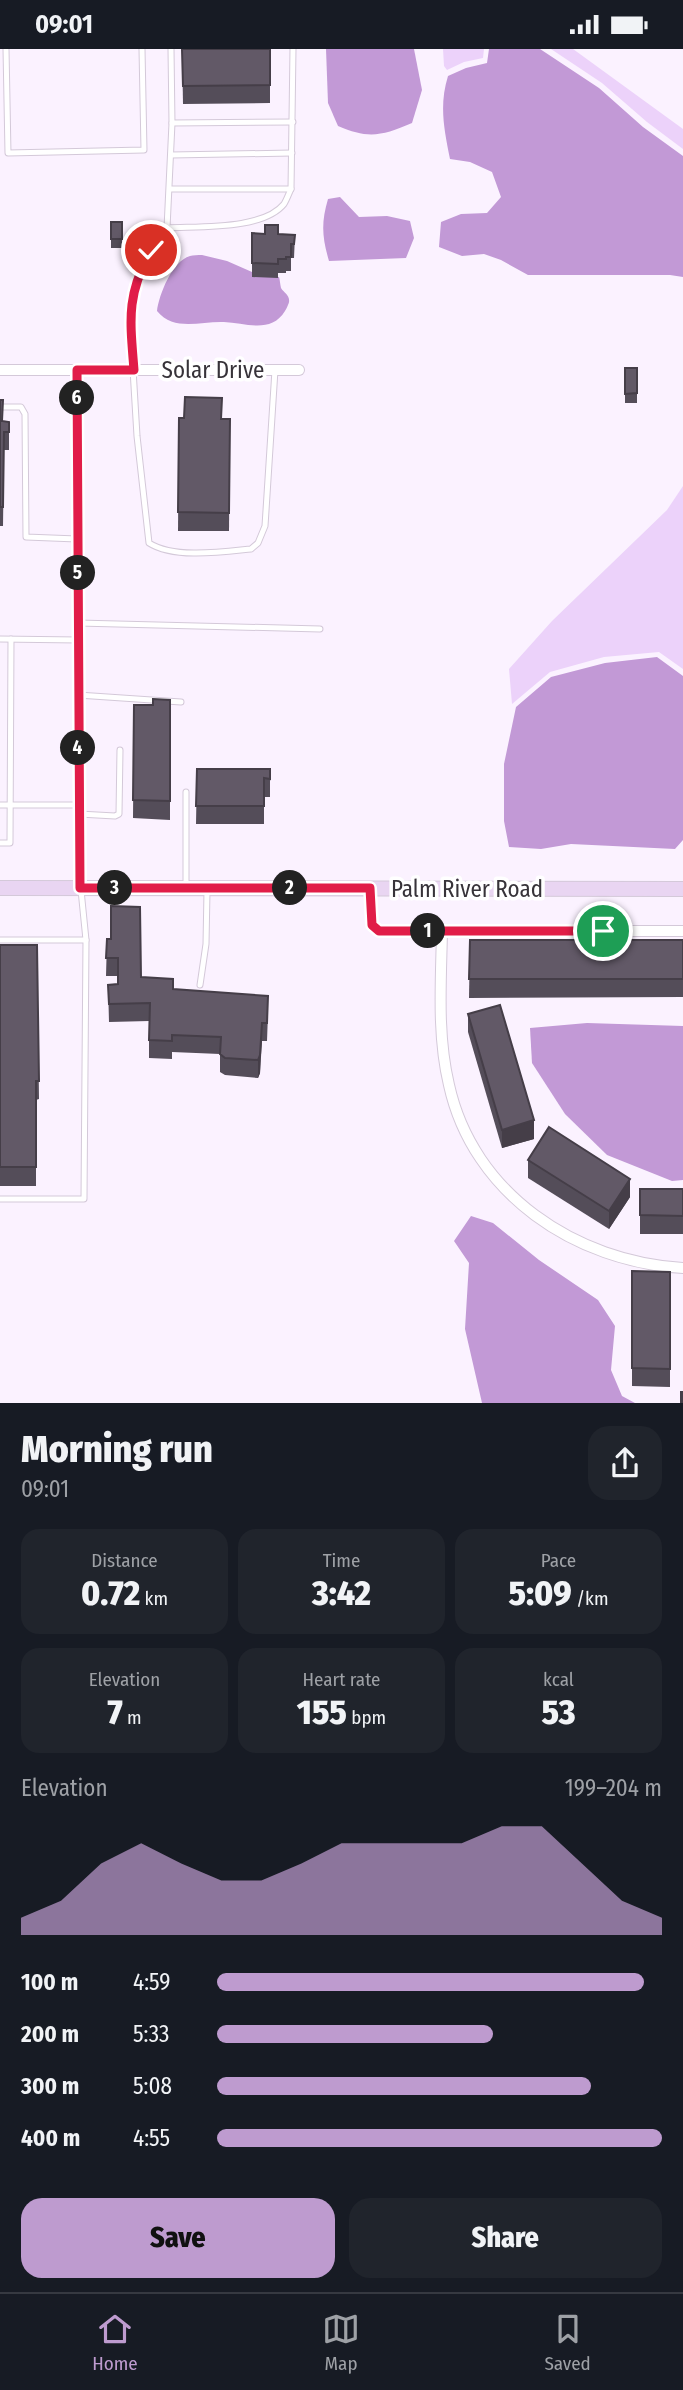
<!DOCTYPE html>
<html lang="en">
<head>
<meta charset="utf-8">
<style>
	:root { --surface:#171b24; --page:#20242c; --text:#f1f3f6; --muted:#9ea1a6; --line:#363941; --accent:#be9bcf }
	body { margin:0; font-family:"Fira Sans Condensed",sans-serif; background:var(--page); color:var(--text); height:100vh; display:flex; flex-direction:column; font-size:26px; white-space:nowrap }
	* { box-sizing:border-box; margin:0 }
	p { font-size:23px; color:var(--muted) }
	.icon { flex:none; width:38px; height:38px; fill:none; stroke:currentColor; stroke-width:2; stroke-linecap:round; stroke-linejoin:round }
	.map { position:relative; height:1354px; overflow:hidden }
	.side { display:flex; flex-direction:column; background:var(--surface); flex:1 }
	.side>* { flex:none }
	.pin { position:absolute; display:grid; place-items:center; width:60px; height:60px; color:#fff; margin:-30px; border:4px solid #fff; border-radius:50%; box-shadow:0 2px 7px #0007 }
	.km { position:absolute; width:35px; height:35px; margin:-18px; border-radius:50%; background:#222; color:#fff; font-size:19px; line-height:35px; text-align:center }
	.round { display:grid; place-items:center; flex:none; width:74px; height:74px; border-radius:21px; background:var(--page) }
	.head { display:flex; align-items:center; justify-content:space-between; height:119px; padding:0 21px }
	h1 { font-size:38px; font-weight:800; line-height:52px }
	.metrics { display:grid; grid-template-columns:repeat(3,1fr); gap:10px; height:119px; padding:7px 21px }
	.metrics div { display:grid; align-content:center; border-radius:18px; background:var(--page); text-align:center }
	.metrics b { font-size:35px; font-weight:800 }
	.metrics small { font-size:19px; font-weight:400 }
	.metrics p { font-size:19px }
	.chart { height:196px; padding:14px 21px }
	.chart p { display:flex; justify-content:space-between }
	.chart svg { width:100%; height:126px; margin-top:7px; fill:var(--accent); opacity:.7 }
	.cta { display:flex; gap:14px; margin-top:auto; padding:14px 21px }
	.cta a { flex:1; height:80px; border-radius:21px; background:var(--accent); color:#111; font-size:28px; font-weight:800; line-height:80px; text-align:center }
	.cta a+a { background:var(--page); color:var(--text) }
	ul { padding:0 21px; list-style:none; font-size:23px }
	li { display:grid; grid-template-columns:112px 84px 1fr; align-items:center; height:52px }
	li i { height:18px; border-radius:9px; background:var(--accent) }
	.status { display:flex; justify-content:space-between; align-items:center; height:49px; padding:0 35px; background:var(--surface); direction:ltr }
	.status svg { height:19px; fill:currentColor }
	.tab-bar { display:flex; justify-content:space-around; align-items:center; height:98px; border-top:2px solid var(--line); background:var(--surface); font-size:19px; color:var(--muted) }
	.tab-bar a { display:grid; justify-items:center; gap:4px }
	.tab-bar .selected { color:var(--accent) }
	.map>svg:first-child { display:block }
</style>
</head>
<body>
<div class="status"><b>09:01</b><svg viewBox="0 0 49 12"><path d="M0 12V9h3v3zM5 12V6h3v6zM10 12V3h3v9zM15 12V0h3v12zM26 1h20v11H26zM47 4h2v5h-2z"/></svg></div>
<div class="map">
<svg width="683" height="1354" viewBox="0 0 683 1354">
	<rect width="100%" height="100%" fill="#fbf2ff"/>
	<g fill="#ecd2fa">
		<path d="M443,0H484L483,9L464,13L447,21L444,17Z"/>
		<path d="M551,0H573L683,80V100L647,73L602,34Z"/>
		<path d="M683,437V620L659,603L604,608L550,623L512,655L509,620L552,572L667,461Z"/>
	</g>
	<g fill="#c299d6">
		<path d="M326,0H414L422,41L412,74C382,87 368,90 338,77L328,54Z"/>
		<path d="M489,0H540L599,39L643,78L683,107V228L670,226H528L501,211L484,205L462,207L439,198L441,173L461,165L487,164L501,148L492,123L470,113L450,110C444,80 439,56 448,27L466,19L487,14Z"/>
		<path d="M340,148L359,168L387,167L410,172L414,189L406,209L329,212C322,188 321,174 328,150Z"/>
		<path d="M202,206L227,212L261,227L279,228C280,231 280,235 281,239C284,244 290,246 289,253C289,254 286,261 285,262C271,285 246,274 224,273C201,272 174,283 157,262C159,246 172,212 190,207C193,206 198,206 202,206Z"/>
		<path d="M657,608L683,627V791L675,800L571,795L541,800L509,798L504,772V715L516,658L551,628L605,614Z"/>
		<path d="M587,974L683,977V1131L672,1132L607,1106L565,1065L532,1014L530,979Z"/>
		<path d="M471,1167L493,1174L539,1211L598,1251L615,1277L611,1321L622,1347L635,1354H482L465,1280L469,1214L454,1192Z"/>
	</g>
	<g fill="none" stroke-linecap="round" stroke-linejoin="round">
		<defs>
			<g id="lane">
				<path d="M6,0L8,104L144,101L142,0"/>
				<path d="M171,0L172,74"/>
				<path d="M171,106L292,104"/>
				<path d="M170,140H291"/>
				<path d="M167,179L172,74L293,73"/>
				<path d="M275,321L265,477L258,494L251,500C222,503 174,510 149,494L137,387L130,270C132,234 146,207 167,179C199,177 263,181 284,155C287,150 289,144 291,140L293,0"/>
				<path d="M0,358H21L25,365L26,488L77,490"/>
				<path d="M78,574L320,580"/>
				<path d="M0,590L78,591"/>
				<path d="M78,646L181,653"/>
				<path d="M186,743V839"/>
				<path d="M0,756H79"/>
				<path d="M79,765L115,767L119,765L120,701"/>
				<path d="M0,794H10L11,590"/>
				<path d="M0,891H86"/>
				<path d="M200,936L206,895L207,842"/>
				<path d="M0,1150H84L86,891L81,841"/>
			</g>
			<g id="street">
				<path d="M0,321H299"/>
				<path d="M77,321L80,839"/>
				<path d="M370,839L372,876L379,882H683"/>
				<path d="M442,882C441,933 437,986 449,1036C473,1145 576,1213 683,1219"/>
			</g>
			<path id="secondary" d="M0,839L683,840"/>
		</defs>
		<use href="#lane" stroke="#d4c9d9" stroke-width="7"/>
		<use href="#street" stroke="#d4c9d9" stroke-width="12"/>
		<use href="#secondary" stroke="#d4c9d9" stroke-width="16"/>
		<use href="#lane" stroke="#fff" stroke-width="5"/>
		<use href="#street" stroke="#fff" stroke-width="10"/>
		<use href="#secondary" stroke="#e9d5f2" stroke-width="14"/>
	</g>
	<g fill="#544d59">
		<path d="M182,0H270V54L183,55Z"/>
		<rect x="111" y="173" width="11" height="26"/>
		<path d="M252,184L295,186L294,209H291V222H286V224H278V229L252,228Z"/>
		<rect x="625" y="319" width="12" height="35"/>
		<path d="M0,351L2,372L9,373V401H4L3,477H0Z"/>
		<path d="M179,369L230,370L229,482H178Z"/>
		<path d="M170,651V771L133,769L134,656H153Z"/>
		<path d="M197,720H270V748H264V775H196Z"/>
		<path d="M107,890L141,928L173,940L268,964L267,992H262L260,1024L258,1029L225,1026L220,1023V1005L172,1003V1010L149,1009V972L109,973L108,936L118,935V927H106Z"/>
		<path d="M470,891H683V948L469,949Z"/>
		<path d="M0,896H37L39,1050L36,1051V1137H0Z"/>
		<path d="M468,965L534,1090L502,1099L468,983Z"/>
		<path d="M528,1111L630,1148L609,1180L528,1129Z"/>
		<rect x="640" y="1140" width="43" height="45"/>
		<path d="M632,1222L670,1223V1338L632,1337Z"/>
	</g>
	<g fill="#453e48">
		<path d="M262,974L260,1024L258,1029V1011Z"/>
		<path d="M534,1071V1090L502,1099V1081Z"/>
		<path d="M630,1130V1148L609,1180V1162Z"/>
	</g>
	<g fill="#625967" stroke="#453e48" stroke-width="2">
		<path d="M182,0H270V36L183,37Z"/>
		<rect x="111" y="173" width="11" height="17"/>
		<path d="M265,176H278V185L295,186L294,195H291V208H286V210H278V215L252,214V184L265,185Z"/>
		<path d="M625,319H637V344L625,345Z"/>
		<path d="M185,348L222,349L221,370H230L229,464L178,463L179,369H184Z"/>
		<path d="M0,351H3L2,372L9,373V383H4L3,458H0Z"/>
		<path d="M153,650L170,651V752L133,751L134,656H153Z"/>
		<path d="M197,720H270V730L264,729V757H196Z"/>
		<path d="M111,857L140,858L141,928L173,930V940L268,947L267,974H262L260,1006L258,1011L225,1009L220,1005L221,988L172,986V992L149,991L150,954L109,955L108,936L118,935V909H106L107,890H111Z"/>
		<path d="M470,891H683V930H469Z"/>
		<path d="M0,896H37L39,1032H36V1118H0Z"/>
		<path d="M500,956L534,1071L502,1081L468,965Z"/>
		<path d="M549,1078L630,1130L609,1162L528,1111Z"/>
		<path d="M640,1140H683V1167L640,1166Z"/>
		<path d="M632,1222L670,1223V1320L632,1319Z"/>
		<rect x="681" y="1343" width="2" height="11"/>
	</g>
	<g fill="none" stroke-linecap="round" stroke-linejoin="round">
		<defs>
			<path id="route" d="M151,201C126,247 130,270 134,321H77L80,839H370L372,876L379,882H603"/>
		</defs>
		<use href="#route" stroke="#fff" stroke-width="14"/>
		<use href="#route" stroke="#e11d48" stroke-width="9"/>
	</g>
	<g text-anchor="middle" stroke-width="7" stroke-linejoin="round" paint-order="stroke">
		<g font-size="23" fill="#373339" stroke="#fff">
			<text x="213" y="329">Solar Drive</text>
			<text x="467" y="848">Palm River Road</text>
		</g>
	</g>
</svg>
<div class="pin" style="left:603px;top:882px;background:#1e9e55"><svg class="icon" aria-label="arrive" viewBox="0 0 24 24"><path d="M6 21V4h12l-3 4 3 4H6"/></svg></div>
<div class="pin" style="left:151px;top:201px;background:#d93025"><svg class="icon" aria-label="check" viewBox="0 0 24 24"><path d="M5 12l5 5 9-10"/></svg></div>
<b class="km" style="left:428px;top:882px">1</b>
<b class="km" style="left:290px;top:839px">2</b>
<b class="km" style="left:115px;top:839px">3</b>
<b class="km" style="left:78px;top:699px">4</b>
<b class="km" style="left:78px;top:524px">5</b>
<b class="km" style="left:77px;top:349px">6</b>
</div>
<section class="side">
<div class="head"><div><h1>Morning run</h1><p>09:01</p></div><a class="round"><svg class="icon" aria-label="share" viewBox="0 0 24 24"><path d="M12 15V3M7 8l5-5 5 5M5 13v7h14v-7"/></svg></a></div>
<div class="metrics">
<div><p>Distance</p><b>0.72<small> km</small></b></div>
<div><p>Time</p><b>3:42</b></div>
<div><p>Pace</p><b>5:09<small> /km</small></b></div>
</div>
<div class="metrics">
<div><p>Elevation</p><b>7<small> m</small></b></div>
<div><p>Heart rate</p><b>155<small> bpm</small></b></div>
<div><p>kcal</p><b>53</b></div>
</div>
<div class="chart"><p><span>Elevation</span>199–204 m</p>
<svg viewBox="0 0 160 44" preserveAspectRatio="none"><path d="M0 44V38L10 32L20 19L30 12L40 19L50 25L60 25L70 19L80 12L90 12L100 12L110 12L120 6L130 6L140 19L150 32L160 38V44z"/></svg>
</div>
<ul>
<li><b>100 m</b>4:59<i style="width:96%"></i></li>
<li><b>200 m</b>5:33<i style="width:62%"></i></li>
<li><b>300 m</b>5:08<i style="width:84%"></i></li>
<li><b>400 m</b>4:55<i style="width:100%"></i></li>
</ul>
<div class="cta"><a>Save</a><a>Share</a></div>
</section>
<nav class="tab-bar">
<a class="selected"><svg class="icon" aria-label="home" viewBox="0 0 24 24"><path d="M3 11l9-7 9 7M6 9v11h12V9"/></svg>Home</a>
<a><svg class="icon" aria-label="map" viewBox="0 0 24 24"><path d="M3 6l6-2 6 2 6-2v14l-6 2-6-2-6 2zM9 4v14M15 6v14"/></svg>Map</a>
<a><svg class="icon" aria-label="saved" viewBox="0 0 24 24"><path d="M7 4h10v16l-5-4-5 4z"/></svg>Saved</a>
</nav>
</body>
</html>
